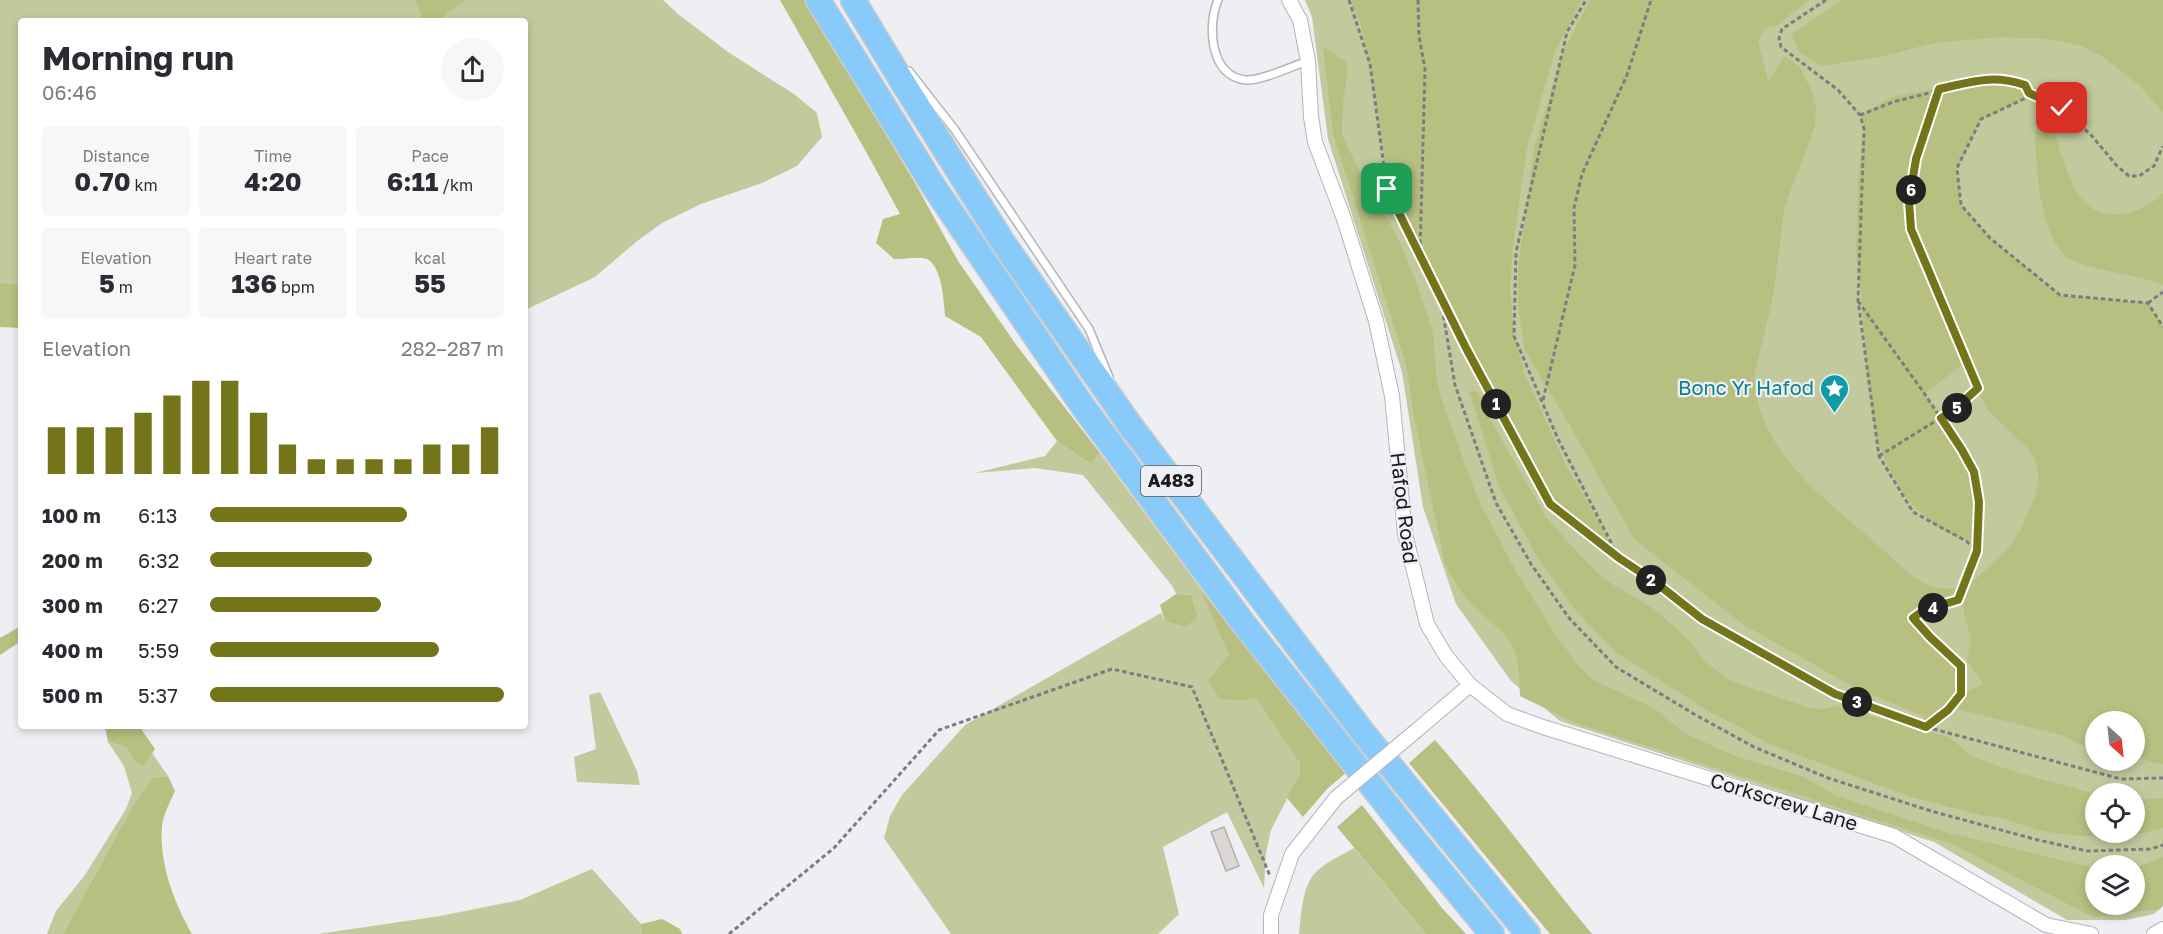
<!DOCTYPE html>
<html lang="en">
<head>
<meta charset="utf-8">
<style>
	:root { --surface:#fff; --page:#f7f7f7; --text:#2b2b33; --muted:#7c7c81; --accent:#74751b }
	body { margin:0; font-family:"Golos Text",sans-serif; background:var(--page); color:var(--text); height:100vh; display:flex; flex-direction:column; font-size:22px; white-space:nowrap }
	* { box-sizing:border-box; margin:0 }
	p { font-size:20px; color:var(--muted) }
	.icon { flex:none; width:33px; height:33px; fill:none; stroke:currentColor; stroke-width:2; stroke-linecap:round; stroke-linejoin:round }
	.map { position:relative; flex:1; overflow:hidden }
	.side { position:absolute; left:18px; top:18px; width:510px; height:711px; display:flex; flex-direction:column; background:var(--surface); border-radius:6px; box-shadow:0 3px 9px #0003 }
	.side>* { flex:none }
	.needle { width:39px; rotate:153deg }
	.controls { position:absolute; left:2085px; top:711px; display:grid; gap:12px }
	.controls a { display:grid; place-items:center; width:60px; height:60px; border-radius:50%; background:var(--surface); box-shadow:0 3px 9px #0003; font-size:30px }
	.pin { position:absolute; display:grid; place-items:center; width:51px; height:51px; color:#fff; margin:-26px; border-radius:12px; box-shadow:0 3px 9px #0006 }
	.km { position:absolute; width:30px; height:30px; margin:-15px; border-radius:50%; background:#222; color:#fff; font-size:16px; line-height:30px; text-align:center }
	.round { display:grid; place-items:center; flex:none; width:63px; height:63px; border-radius:32px; background:var(--page) }
	.overview { display:flex; align-items:center; justify-content:space-between; height:102px; padding:0 24px }
	h1 { font-size:33px; font-weight:700; line-height:45px }
	.metrics { display:grid; grid-template-columns:repeat(3,1fr); gap:9px; height:102px; padding:6px 24px }
	.metrics div { display:grid; align-content:center; border-radius:6px; background:var(--page); text-align:center }
	.metrics b { font-size:26px; font-weight:700 }
	.metrics small { font-size:16px; font-weight:400 }
	.metrics p { font-size:16px }
	.chart { height:168px; padding:12px 24px }
	.chart p { display:flex; justify-content:space-between }
	.chart svg { width:100%; height:108px; margin-top:6px; stroke:var(--accent); stroke-width:6 }
	ul { padding:0 24px; list-style:none; font-size:20px }
	li { display:grid; grid-template-columns:96px 72px 1fr; align-items:center; height:45px }
	li i { height:15px; border-radius:8px; background:var(--accent) }
	.map>svg:first-child { display:block }
</style>
</head>
<body>
<div class="map">
<svg width="2163" height="934" viewBox="0 0 2163 934">
	<rect width="100%" height="100%" fill="#edeff3"/>
	<g fill="#c2c99d" fill-rule="evenodd">
		<path d="M0,0H663L678,14L728,52L794,94L817,113L822,137L797,166L762,183L701,204L662,223L636,242L595,277L525,310V21H21V312L0,314Z"/>
		<path d="M1305,0H2163V906L2154,914L2126,920H2067L1934,842L1560,721L1511,681L1456,604L1423,507L1402,372L1328,139L1312,17ZM2096,722H2134V760H2096ZM2096,794H2134V832H2096ZM2096,866H2134V904H2096Z"/>
		<path d="M1057,441L1091,464L1100,453L1228,625L1202,594L1325,770L1287,799L1271,830L1266,853L1264,888L1227,812L1163,847L1179,914L1158,934H951L884,838L890,816L902,795L965,725L1161,613L1165,621L1191,595L1176,594L1173,587L1083,475L1035,468L975,473L1045,456Z"/>
		<path d="M600,692L637,771L640,785L577,782L574,757L596,749L589,695Z"/>
		<path d="M108,742L126,747L135,762L143,767L152,753L168,776L152,778L132,807L63,934H47L56,911L85,875L126,809L132,793L124,766Z"/>
		<path d="M1354,848L1426,934H1299C1301,916 1302,889 1314,874C1324,863 1342,855 1354,848Z"/>
		<path d="M592,869L650,934H318L440,916L520,900Z"/>
	</g>
	<g fill="#b7c080">
		<path d="M416,0H467L447,12L439,21H423Z"/>
		<path d="M780,0H805L915,183L958,261L1017,346L1100,453L1091,464L1057,441L981,337L945,316C944,302 942,266 927,259C919,256 904,259 894,259L876,243L883,219L900,214L869,157Z"/>
		<path d="M1350,0H1582L1555,51L1527,148L1513,245L1510,289L1514,334L1524,372L1565,463L1614,549L1591,537L1569,518L1528,462L1512,435L1456,313L1404,219L1387,172L1368,60L1361,26Z"/>
		<path d="M1590,0H1809L1775,27L1769,26L1762,33L1758,41L1768,81L1785,56L1800,67L1812,92L1816,108L1815,126L1784,209L1773,297L1755,372C1752,447 1826,500 1877,544C1893,558 1915,582 1936,588C1943,590 1955,588 1963,587L1960,594L1915,615L1913,618L1916,625L1957,660L1964,674L1962,682L1948,710L1935,723L1925,722L1923,716L1852,686L1744,625L1634,539L1569,424L1525,351L1518,307V269L1534,149L1562,54Z"/>
		<path d="M1842,0H2163V112L2139,85L2103,57L2082,46L2049,39L1999,37L1934,43L1879,57L1821,66L1798,51L1792,34Z"/>
		<path d="M1323,47L1347,62V77L1343,102L1342,134L1358,169L1398,238L1417,285L1433,332L1437,382L1441,398L1477,497L1513,566L1553,631L1579,666L1593,680L1654,708L1686,734L1735,756L1804,777L1837,796L1949,833L2095,868L2096,904H2134L2135,868L2163,857V905L2160,909L2093,917L1952,844L1578,724L1520,696C1519,679 1520,659 1511,644C1503,630 1490,622 1478,611C1464,597 1454,582 1445,564L1413,412L1407,367L1333,134Z"/>
		<path d="M1989,78L2025,85L2029,93L2026,98L1981,120L1957,168L1961,206L1990,238L2060,295L2148,303L2163,327V764L2153,763L2135,755L2134,722H2096L2095,750L2076,743L2065,736L1957,709L1955,697L1983,684L1967,660L1971,641L1961,600L1969,585L2005,552L2021,529L2036,494L2039,480L2035,459L2028,449L1987,409L1977,390L1967,361L1925,393C1940,419 1964,443 1974,472C1983,496 1978,526 1977,551L1966,541L1936,527L1912,504L1902,491L1885,460L1876,437L1867,380L1861,291L1856,254L1858,180L1864,127L1860,115L1892,97Z"/>
		<path d="M2040,126L2049,129L2055,136C2062,155 2068,180 2080,197C2102,226 2141,215 2163,193V285C2135,275 2106,272 2078,263C2039,250 2037,170 2035,137L2036,129Z"/>
		<path d="M4,283L21,286V328L0,327V284Z"/>
		<path d="M1469,391L1478,392L1488,416L1547,518L1575,550L1604,579L1654,609L1686,637L1705,661L1728,680L1809,708L1823,709L1836,706L1949,737L1968,753L1977,758L2012,771L2096,794V832H2134L2135,800L2163,798V828C2129,839 2078,838 2043,831C2023,827 2005,816 1984,816L1911,797L1769,744L1738,726L1710,712L1617,653L1576,611L1536,555L1499,486Z"/>
		<path d="M1201,591L1347,772L1327,789L1303,817L1287,798L1300,773V763L1256,698L1241,700L1220,699L1208,680L1229,655Z"/>
		<path d="M1176,594L1191,595L1197,617L1186,627L1165,621L1160,605Z"/>
		<path d="M21,626V641L0,655V638Z"/>
		<path d="M105,726H139L155,749L143,767L135,762L126,747L108,742Z"/>
		<path d="M1435,740C1490,802 1539,870 1592,934H1550L1409,763Z"/>
		<path d="M168,776L175,791C170,802 163,815 162,826C159,864 174,902 192,934H63L132,807L152,778Z"/>
		<path d="M1362,805L1442,908L1466,934H1426L1337,827Z"/>
		<path d="M662,919L680,929L682,934H642L641,924Z"/>
	</g>
	<path fill="#dbd7d4" stroke="#b4b0ad" stroke-width="1.5" d="M1224,827L1239,866L1226,871L1211,832Z"/>
	<g fill="none" stroke-linecap="round" stroke-linejoin="round">
		<defs>
			<g id="lane">
				<path d="M1218,0C1207,26 1210,77 1246,80C1262,81 1292,66 1308,61"/>
				<path d="M909,71L955,130L1089,329L1109,377"/>
			</g>
			<g id="street">
				<path d="M1289,0L1300,20L1308,61L1311,117L1315,142L1344,219L1376,321L1392,396L1405,534L1427,624L1446,656L1470,685L1507,714L1543,727L1894,836L2046,925L2091,934"/>
				<path d="M1417,730L1470,685"/>
				<path d="M1271,934V915L1292,854L1336,798"/>
				<path d="M2154,934L2163,929"/>
			</g>
			<g id="highway">
				<path d="M818,0L934,187L1084,408L1244,624L1409,833L1492,934"/>
				<path d="M853,0L903,83L1002,241L1130,425L1361,730L1528,934"/>
			</g>
		</defs>
		<use href="#lane" stroke="#b4b5b9" stroke-width="10"/>
		<use href="#street" stroke="#b4b5b9" stroke-width="16"/>
		<use href="#highway" stroke="#cdcdcd" stroke-width="27"/>
		<g stroke="#7c7d80" stroke-width="3" stroke-dasharray="4.5 3" stroke-linecap="butt">
			<path d="M1349,0L1370,64L1387,189L1467,350L1550,504L1619,558L1558,439L1514,336L1516,252L1567,32L1586,0"/>
			<path d="M1418,0L1419,36L1425,69L1420,253"/>
			<path d="M1826,0L1782,29L1779,38L1781,47L1838,90L1860,115L1864,129L1858,300L1879,456L1913,512L1966,541L1977,551L1958,600L1924,610L1913,618L1930,637L1961,666V694L1948,710L1926,727"/>
			<path d="M2029,93L2062,108L2091,135L2117,166L2129,176H2139L2154,166L2163,146"/>
			<path d="M1860,115L1893,102L1989,78L2025,85L2029,93L2026,98L1981,119L1957,168L1961,205L1990,238L2060,295L2148,303L2163,327"/>
			<path d="M1441,301L1455,385L1496,503L1531,564L1569,618L1616,667L1694,714L1754,747L1828,778L1931,811L2034,839L2087,851L2151,849L2163,845"/>
			<path d="M1858,301L1924,393L1962,450L1975,472L1979,502L1977,551"/>
			<path d="M2148,303L2163,292"/>
			<path d="M1543,400L1575,265L1574,208L1582,174L1627,75L1651,0"/>
			<path d="M1879,456L1955,409L1978,388L1911,229L1909,201L1916,159L1939,89"/>
			<path d="M1619,558L1655,582L1702,619L1835,694L1926,727L2121,779L2163,778"/>
			<path d="M729,934L834,848L939,730L1112,669L1192,687L1270,876"/>
		</g>
		<use href="#lane" stroke="#fff" stroke-width="7"/>
		<use href="#street" stroke="#fff" stroke-width="14"/>
		<use href="#highway" stroke="#88cafa" stroke-width="24"/>
		<defs>
			<path id="street-bridge" d="M1336,798L1417,730"/>
		</defs>
		<use href="#street-bridge" stroke="#b4b5b9" stroke-width="16" stroke-linecap="butt"/>
		<use href="#street-bridge" stroke="#fff" stroke-width="14"/>
	</g>
	<g fill="none" stroke-linecap="round" stroke-linejoin="round">
		<defs>
			<path id="route" d="M1387,189L1467,350L1550,504L1619,558L1655,582L1702,619L1835,694L1926,727L1948,710L1961,694V666L1930,637L1913,618L1924,610L1958,600L1977,551L1979,502L1974,472L1962,450L1941,418L1955,409L1978,388L1911,229L1909,201L1916,159L1939,89C1972,82 1992,74 2025,85L2029,93L2062,108"/>
		</defs>
		<use href="#route" stroke="#fff" stroke-width="12"/>
		<use href="#route" stroke="#74751b" stroke-width="8"/>
	</g>
	<defs>
		<symbol id="sight-pin" viewBox="-11 -11 22 30"><path d="M0 17L-7.5 6A9.5 9.5 0 1 1 7.5 6Z" fill="#0f9aa8" stroke="#edeff3"/><path d="M0-6L1.8-2.2L6-1.7L2.9 1.2L3.7 5.4L0 3.3L-3.7 5.4L-2.9 1.2L-6-1.7L-1.8-2.2Z" fill="#fff"/></symbol>
	</defs>
	<g fill-rule="evenodd">
		<use href="#sight-pin" x="1818" y="372" width="33" height="45"/>
	</g>
	<g text-anchor="middle" stroke-width="4.5" stroke-linejoin="round" paint-order="stroke">
		<rect fill="#edeff3" stroke="#595a5c" stroke-width="1.5" x="1141" y="466" width="60" height="30" rx="4.5"/>
		<g font-size="18" font-weight="bold" fill="#1a1a1c">
			<text x="1171" y="487">A483</text>
		</g>
		<g font-size="20" fill="#0d838f" stroke="#edeff3" text-anchor="end">
			<text x="1814" y="395">Bonc Yr Hafod</text>
		</g>
		<g font-size="20" fill="#1a1a1c" stroke="#edeff3">
			<text transform="translate(1404 508) rotate(83)" y="7">Hafod Road</text>
			<text transform="translate(1784 802) rotate(17)" y="7">Corkscrew Lane</text>
		</g>
	</g>
</svg>
<div class="controls">
<a><svg class="needle" viewBox="-14 -14 28 28"><path d="M0-13l5 13h-10z" fill="#e53935"/><path d="M0 13l5-13h-10z" fill="#7c7c81"/></svg></a>
<a><svg class="icon" aria-label="locate" viewBox="0 0 24 24"><circle cx="12" cy="12" r="6"/><path d="M12 2v4M12 18v4M2 12h4M18 12h4"/></svg></a>
<a><svg class="icon" aria-label="layers" viewBox="0 0 24 24"><path d="M12 4l9 5-9 5-9-5zM3 14l9 5 9-5"/></svg></a>
</div>
<div class="pin" style="left:1387px;top:189px;background:#1e9e55"><svg class="icon" aria-label="arrive" viewBox="0 0 24 24"><path d="M6 21V4h12l-3 4 3 4H6"/></svg></div>
<div class="pin" style="left:2062px;top:108px;background:#d93025"><svg class="icon" aria-label="check" viewBox="0 0 24 24"><path d="M5 12l5 5 9-10"/></svg></div>
<b class="km" style="left:1496px;top:404px">1</b>
<b class="km" style="left:1651px;top:580px">2</b>
<b class="km" style="left:1857px;top:702px">3</b>
<b class="km" style="left:1933px;top:608px">4</b>
<b class="km" style="left:1957px;top:408px">5</b>
<b class="km" style="left:1911px;top:190px">6</b>
<section class="side">
<div class="overview"><div><h1>Morning run</h1><p>06:46</p></div><a class="round"><svg class="icon" aria-label="share" viewBox="0 0 24 24"><path d="M12 15V3M7 8l5-5 5 5M5 13v7h14v-7"/></svg></a></div>
<div class="metrics">
<div><p>Distance</p><b>0.70<small> km</small></b></div>
<div><p>Time</p><b>4:20</b></div>
<div><p>Pace</p><b>6:11<small> /km</small></b></div>
</div>
<div class="metrics">
<div><p>Elevation</p><b>5<small> m</small></b></div>
<div><p>Heart rate</p><b>136<small> bpm</small></b></div>
<div><p>kcal</p><b>55</b></div>
</div>
<div class="chart"><p><span>Elevation</span>282–287 m</p>
<svg viewBox="0 0 160 44" preserveAspectRatio="none"><path d="M5 44V25M15 44V25M25 44V25M35 44V19M45 44V12M55 44V6M65 44V6M75 44V19M85 44V32M95 44V38M105 44V38M115 44V38M125 44V38M135 44V32M145 44V32M155 44V25"/></svg>
</div>
<ul>
<li><b>100 m</b>6:13<i style="width:67%"></i></li>
<li><b>200 m</b>6:32<i style="width:55%"></i></li>
<li><b>300 m</b>6:27<i style="width:58%"></i></li>
<li><b>400 m</b>5:59<i style="width:78%"></i></li>
<li><b>500 m</b>5:37<i style="width:100%"></i></li>
</ul>
</section>
</div>
</body>
</html>
